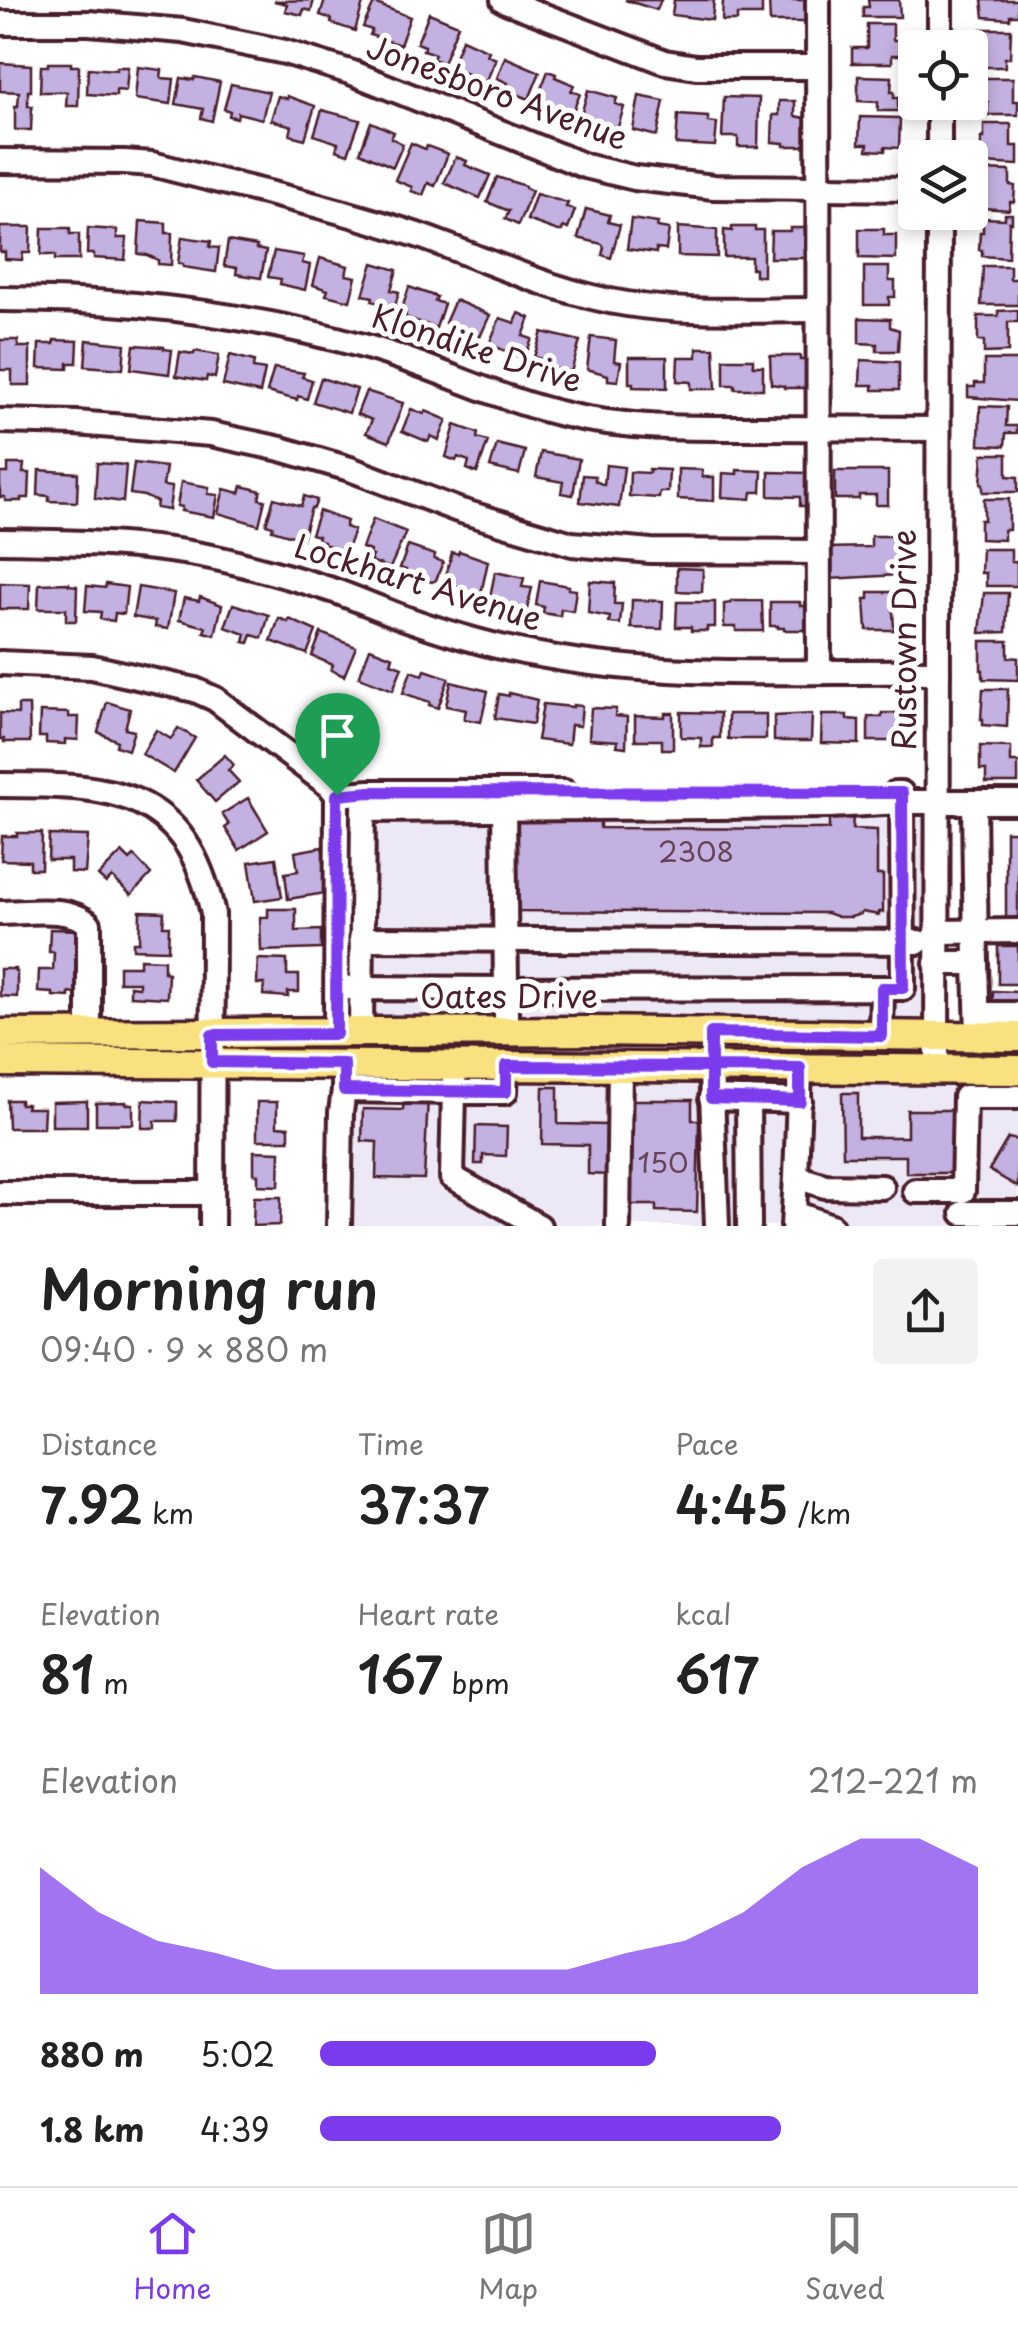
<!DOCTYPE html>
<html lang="en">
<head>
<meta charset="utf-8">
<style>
	:root { --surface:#fff; --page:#f2f2f2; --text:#222; --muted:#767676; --line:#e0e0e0; --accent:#7c3aed }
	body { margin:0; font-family:"Playpen Sans",sans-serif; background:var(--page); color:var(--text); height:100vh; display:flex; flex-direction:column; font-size:38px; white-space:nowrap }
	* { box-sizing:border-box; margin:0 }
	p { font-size:32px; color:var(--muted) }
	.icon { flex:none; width:55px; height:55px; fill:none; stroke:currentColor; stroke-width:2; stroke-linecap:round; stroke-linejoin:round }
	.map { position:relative; height:1226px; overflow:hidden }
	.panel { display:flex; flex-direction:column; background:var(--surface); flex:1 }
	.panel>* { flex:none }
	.buttons { position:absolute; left:898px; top:30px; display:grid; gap:20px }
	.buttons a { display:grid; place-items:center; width:90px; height:90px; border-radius:10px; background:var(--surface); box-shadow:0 5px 15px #0003; font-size:50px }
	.pin { position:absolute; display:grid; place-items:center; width:85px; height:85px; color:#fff; margin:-102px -42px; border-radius:50% 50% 50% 0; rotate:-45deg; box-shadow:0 0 10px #0007 }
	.pin .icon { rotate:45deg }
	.round { display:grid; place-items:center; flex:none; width:105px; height:105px; border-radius:10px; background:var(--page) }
	.headline { display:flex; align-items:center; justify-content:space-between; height:170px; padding:0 40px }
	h1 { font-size:55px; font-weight:600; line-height:75px }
	.stats { display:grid; grid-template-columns:repeat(3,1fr); gap:15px; height:170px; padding:10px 40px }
	.stats div { display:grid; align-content:center }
	.stats b { font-size:50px; font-weight:600 }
	.stats small { font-size:28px; font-weight:400 }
	.stats p { font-size:28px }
	.chart { height:280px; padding:20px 40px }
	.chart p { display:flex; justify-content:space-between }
	.chart svg { width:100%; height:180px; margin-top:10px; fill:var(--accent); opacity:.7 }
	ul { padding:0 40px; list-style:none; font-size:32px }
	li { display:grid; grid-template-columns:160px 120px 1fr; align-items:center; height:75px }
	li i { height:25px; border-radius:12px; background:var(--accent) }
	.menu { display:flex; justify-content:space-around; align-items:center; height:140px; border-top:2px solid var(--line); background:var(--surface); font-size:28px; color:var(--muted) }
	.menu a { display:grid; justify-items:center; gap:5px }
	.menu .selected { color:var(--accent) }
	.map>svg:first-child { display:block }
</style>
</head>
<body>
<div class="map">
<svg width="1018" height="1226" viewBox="0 0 1018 1226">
	<rect width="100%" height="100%" fill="#fff"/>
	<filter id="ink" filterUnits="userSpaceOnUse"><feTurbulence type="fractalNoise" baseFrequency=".01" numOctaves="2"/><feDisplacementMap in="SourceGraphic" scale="20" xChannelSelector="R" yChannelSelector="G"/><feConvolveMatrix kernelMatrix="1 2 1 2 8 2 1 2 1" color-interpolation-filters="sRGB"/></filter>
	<g filter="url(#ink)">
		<g fill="#ede8f6">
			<path d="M356,795L924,797V1018L337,1017L338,809Z"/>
			<path d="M348,1076L1018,1084V1226H347Z"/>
		</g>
		<g fill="#c3b1e1" stroke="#4a1f2b" stroke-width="2.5">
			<path d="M314,0L311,11L304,9L302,15L285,11L287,4L274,1Z"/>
			<path d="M325,0H354L363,3L355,31L331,23L332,19L320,15Z"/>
			<path d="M625,0H661L657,10Z"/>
			<path d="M674,0H714L712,20L672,15Z"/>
			<path d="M723,0H762V15H737V21H722Z"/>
			<path d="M769,0H810L811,22H770Z"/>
			<path d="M868,0H899L900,17H863V7H869Z"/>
			<path d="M982,0H1018V15H1010V19L984,17Z"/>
			<path d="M374,3L410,17L400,45L370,35L372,30L363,27Z"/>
			<path d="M429,13L458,25L443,63L433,59L435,54L423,50L425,46L417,43Z"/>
			<path d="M867,24H893V40H900V55H892V63H852V48H867Z"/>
			<path d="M981,29H1011L1010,58H1005V67H981Z"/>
			<path d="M462,39L489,51L487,55L496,59L486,82L455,69L456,66L452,64Z"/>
			<path d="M505,57L540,72L529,99L505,89L508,83L497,78Z"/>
			<path d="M0,63L31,65V91H28V106H32L31,130H15V106H18L19,92L0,91Z"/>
			<path d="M48,63H71V66H79L78,106H66L67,92H40L41,66H48Z"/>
			<path d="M117,67H128L126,91L116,90V96L87,94L88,68L117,70Z"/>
			<path d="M138,67L162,70L161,78L174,79L171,104L135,99Z"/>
			<path d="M548,71L556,74L555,77L574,85L571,91L580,94L570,118L547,108L549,103L537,99Z"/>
			<path d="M858,76L892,77L891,92H894V98H898V111H878V102L858,101Z"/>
			<path d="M195,77L220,82L212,121L201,118L203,109L176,104L181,78L194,80Z"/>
			<path d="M982,78H1013V101H1018V115H988V102H982Z"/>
			<path d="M231,84L269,92L262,119L238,113L237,118L229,116L230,111L224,109Z"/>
			<path d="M588,90L617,98L615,104L624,107L616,133L585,125L588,117L581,115Z"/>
			<path d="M278,96L287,99V96L315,106L305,139L290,135L292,126L271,120Z"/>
			<path d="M639,96L664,101L657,136L633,130Z"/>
			<path d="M724,97L759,98L758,147H738V137H722Z"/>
			<path d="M779,101H795V116L810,119V146H784V143L772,142L773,115H779Z"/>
			<path d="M322,110L360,120L348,154L336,150L338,143L314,135Z"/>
			<path d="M678,115L708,117V122L717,123L715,146L676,144Z"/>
			<path d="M860,117L900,118L899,148L885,147V151L867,150L868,144H859Z"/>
			<path d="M371,122L394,132L391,138L403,144L393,167L360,152Z"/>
			<path d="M984,124H1011V146H1018V165L981,163V138H984Z"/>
			<path d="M411,143L425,149L427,146L448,154L435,186L428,183L423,195L411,191L412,187L395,180Z"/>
			<path d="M456,157L467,161L465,165L490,175L480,198L444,183Z"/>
			<path d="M982,170L1010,171V185L1015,186L1014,202H1010L1009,210L983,208Z"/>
			<path d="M497,177L525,186V188L532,191L518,225L505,219L509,211L487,202Z"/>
			<path d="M536,194L568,203L566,207L575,210L568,229L563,227L562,231H558L527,220Z"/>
			<path d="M586,209L610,215L608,222L620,225L611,258L602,255L604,247L602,244L578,238Z"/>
			<path d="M1005,214H1012V222H1009L1008,258L982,256V250H979L980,232H983V218L1005,219Z"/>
			<path d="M631,219L658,223L657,227L669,229L666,250L656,249V253L627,249Z"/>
			<path d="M140,221L166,223V233H172L171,265L158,264V260L147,255L138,254Z"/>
			<path d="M0,227H31L30,253H23L22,260L5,259V252H0Z"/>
			<path d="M678,227L717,230V257L678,256Z"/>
			<path d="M732,227H755V230H763V276H755V268H751V257H724V230L732,231Z"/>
			<path d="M42,228H70V234H79V260H55V255H41Z"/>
			<path d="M88,228L117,230V238H127L125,260L94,258V254H87Z"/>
			<path d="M790,228H811L810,258H770L771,231H790Z"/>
			<path d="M859,229H884V235H896V259L859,258Z"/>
			<path d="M182,237L211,241L210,247L219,248L216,272L183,267V264L178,263Z"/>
			<path d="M228,241L257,246L256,249L266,251L261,278L236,274L237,268L224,266Z"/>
			<path d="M274,251L304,256L302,263L310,265L305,290L280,284L281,279L268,277Z"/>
			<path d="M320,258L348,266L346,275L356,277L350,301L326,295L328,290L313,285Z"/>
			<path d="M373,263L397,270L391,290L399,292L393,313L381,309L382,304L372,301L373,297L363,295Z"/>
			<path d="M983,266H1010V279H1018V305H981Z"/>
			<path d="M864,267H889V281H895V297H889V305H864Z"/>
			<path d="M409,287L437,297L435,301L444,304L436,328L405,317L406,314L401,312Z"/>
			<path d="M455,300L490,315L480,337L474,334L471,341L455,335L457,328L445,323Z"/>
			<path d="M1018,310V322H1008V352L984,353V341H978V316H998V311Z"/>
			<path d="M519,313L530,318L523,336L532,339L524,359L489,344L500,318L515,323Z"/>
			<path d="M859,318L890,319V327L899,330L898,351H877V344L859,343Z"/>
			<path d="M542,332L580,341L571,372L540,366L541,359L534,357Z"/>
			<path d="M591,337L616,340L614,361L621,362L618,381L608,380V375L587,369Z"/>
			<path d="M0,340H18V347H30V385H12V370H0Z"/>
			<path d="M54,340L78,341L77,363H68V369L38,368L39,344H54Z"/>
			<path d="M87,340L125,344L123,369L85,366Z"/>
			<path d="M134,345L164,347V349L172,350L169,374L131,369Z"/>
			<path d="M697,348H714L716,389H691V382L677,381L678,357H697Z"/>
			<path d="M195,351L219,355L215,378L207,376L206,381L176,376L180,352L194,354Z"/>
			<path d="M230,355L254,361L253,368L265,370L260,393L223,385Z"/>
			<path d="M770,356H800V360H809V388H784V386L771,384Z"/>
			<path d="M629,357H667V388L633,387V383H629Z"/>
			<path d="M724,359H753V366H763V389H735V385H724Z"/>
			<path d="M861,360L899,362V390H873V385H860Z"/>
			<path d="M984,360H1018L1017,401L968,397V387H975V383H984Z"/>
			<path d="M274,368L304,373L302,377L312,380L307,399L298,396L297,400L267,392Z"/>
			<path d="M321,378L357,389L349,413L313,402Z"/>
			<path d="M366,391L403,403L389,442L366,433L372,420L357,414Z"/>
			<path d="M980,406L1007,407L1006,426H1017V433H1006L1005,446L979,445Z"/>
			<path d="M411,409L424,414L426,411L447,420L439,440L431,436L428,442L402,431Z"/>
			<path d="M455,425L478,433L477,438L488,441L477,473L467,469L469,461L458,457L456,461L446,457Z"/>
			<path d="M497,444L525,451L519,474L490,467Z"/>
			<path d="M541,452L579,459L573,495L561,493L563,482L536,477Z"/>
			<path d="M983,454H1007V476L1018,477V492H983V484H981Z"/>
			<path d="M97,463L126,465L123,502L95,498Z"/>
			<path d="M134,463L166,467L163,486L172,487L169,510L156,508L157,502L144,496L130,494Z"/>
			<path d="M8,464H24L23,473H30L29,498H21V501H5V497H0V473H8Z"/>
			<path d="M606,465L624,467L619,507L580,502L583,475L595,476V481L604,485Z"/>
			<path d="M649,469L669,470L668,492H660L659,498L629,496L630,472L649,473Z"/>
			<path d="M678,469L702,470V477H714V501L678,499Z"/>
			<path d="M39,470L78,473L77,502L49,501V496L38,495Z"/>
			<path d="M737,470L762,471L761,492H752L751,499L722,497L723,473L737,474Z"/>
			<path d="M835,471H888V505H876V495H859V499H835Z"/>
			<path d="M769,472L808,473V506H800V497L769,496Z"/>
			<path d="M181,482L209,487L208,494L218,495L214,517L181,511L182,507L177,506Z"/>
			<path d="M242,486L261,491L259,499L265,500L259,525L218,513L224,489L240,493Z"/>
			<path d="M304,496L317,500L314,508H311L302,539L272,530L273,526L266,524L274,498L301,506Z"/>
			<path d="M984,499H1009V530H1004V540L980,539V520H984Z"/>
			<path d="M319,511L347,521L345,527L354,530L346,552L324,544V542L317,539L318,536L311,534Z"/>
			<path d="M373,519L406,532L390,568L370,561L372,556L369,555L370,551L362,548Z"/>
			<path d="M871,536H895L898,575L829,579L826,548L871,547Z"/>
			<path d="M408,546L435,555L434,559L443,562L436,580L432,582L405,574L406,570L400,568Z"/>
			<path d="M982,549H1011V562H1017V586H986V573H981Z"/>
			<path d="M459,551L488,561L481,594L473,592L472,597L456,593L458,587L444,584L452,552L458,554Z"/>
			<path d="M677,568L703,569L702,592L677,591Z"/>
			<path d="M495,572L524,578L522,587L532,588L527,609L501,603L502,600L490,597Z"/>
			<path d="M540,581L569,586L568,589L576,590L573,611L561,609L560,616L543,613L544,607L536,605Z"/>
			<path d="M590,581L615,583L614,604H622L620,624L609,623L610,617L588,613Z"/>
			<path d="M0,583L30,584L29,609H0Z"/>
			<path d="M69,583V585L77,586L76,621H66V609H38L39,584Z"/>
			<path d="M106,584L127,587L124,614L115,613L114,621L100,619L101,612L85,611L87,586L105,588Z"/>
			<path d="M138,587L174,593L168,629L155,627L156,621L133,617Z"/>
			<path d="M869,592H892L894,630H867L865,599H869Z"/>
			<path d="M984,593H1008L1006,632L980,633Z"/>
			<path d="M200,597L222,605L215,635L204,632L206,627L179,620L184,598L199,601Z"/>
			<path d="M632,600L663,601L662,629L631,628Z"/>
			<path d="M731,601H762L763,631H736V627H724V604L731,603Z"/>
			<path d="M677,602H715V627H707V631H691V627H676Z"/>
			<path d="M770,602H800V606H809V630H784V628H778V626H770Z"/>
			<path d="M233,604L269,615L262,638L252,635L249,643L244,642L246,634L225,627Z"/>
			<path d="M279,618L288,622L289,619L316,631L307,654L271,641Z"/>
			<path d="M321,633L356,647L344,676L331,670L333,665L312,656Z"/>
			<path d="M981,641H1008V657L1018,658V680L983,679V670H981Z"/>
			<path d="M370,648L393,657L391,663L402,667L393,690L359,677Z"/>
			<path d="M425,670L449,678L438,708L429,705L430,702L403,693L411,671L423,675Z"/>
			<path d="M451,682L488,691L481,722L464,719L466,710L446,706Z"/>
			<path d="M983,689H1008L1007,727L983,725V719H981Z"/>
			<path d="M509,693L537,700L533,724L495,718L499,694L509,696Z"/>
			<path d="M107,702L130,709L125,729L134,731L128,750L116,746L117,741L98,732Z"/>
			<path d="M543,704L573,707V705L582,706L580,726L571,725L569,744L537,740Z"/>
			<path d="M18,705H29L30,742H4V739H0V713L18,714Z"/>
			<path d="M591,708L616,709L615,716L627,717L626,747L617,746L618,741L589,739Z"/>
			<path d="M40,712L69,713V717H79L78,740L65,739V744L46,743V737H39Z"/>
			<path d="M681,712L720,713V738H713V747H701V738L681,737Z"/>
			<path d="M665,713H673V749H662V740H635V716L665,717Z"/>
			<path d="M882,713H905L908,741H868V717H882Z"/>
			<rect x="728" y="714" width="38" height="25"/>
			<path d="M812,714L811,741H774V716Z"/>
			<path d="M822,715H847V719L859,720V744L821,743Z"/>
			<path d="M178,728L195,738L174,773L142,754L156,730L171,739Z"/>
			<path d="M980,746L1011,747V762H1018V783H986V770H980Z"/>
			<path d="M225,755L234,765L228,770L239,782L215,802L196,780Z"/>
			<path d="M248,798L268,831L239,850L225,828L229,825L222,814Z"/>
			<path d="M517,812H600V828L829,829V818H853L852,829L877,830V875H883V912H879V915L862,912L861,914L851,917H838L827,913L514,911Z"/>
			<rect x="1006" y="831" width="12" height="91"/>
			<path d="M17,833H42L41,869H30V861L1,860L2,836H17Z"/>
			<path d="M49,835L88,836L85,873L70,872V860H48Z"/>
			<path d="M322,847L332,892L288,899L285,873L298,871L295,852Z"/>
			<path d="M122,852L130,860L134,856L151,874L131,895L112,877L106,883L98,876Z"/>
			<path d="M276,858L282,897L255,901L249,862Z"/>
			<path d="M268,909H296V931L321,930V949L261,951L260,917H268Z"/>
			<path d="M140,911L164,912L163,926H169L168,950L133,949V942H139Z"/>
			<path d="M50,929L81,930L76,994L69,993V997L53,996V993L38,992L39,970H53L54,952H49Z"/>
			<rect x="998" y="946" width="20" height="38"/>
			<path d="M140,959L164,960V972L168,973L167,998L130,996V986L139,987V982H119V966H140Z"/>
			<path d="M258,959L287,960V975H299V992H288V997L263,995L264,984H257Z"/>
			<path d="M0,969H15V972H17V997L0,996Z"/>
			<path d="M993,991L1018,992V1012L992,1011Z"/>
			<path d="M543,1087H558V1124L609,1125V1175L588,1174V1145L542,1144Z"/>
			<path d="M842,1093H858V1137H907V1110H952V1173H906V1156H843Z"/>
			<path d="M404,1097H428L424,1179L376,1178L377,1142L362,1141L363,1109L403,1110Z"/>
			<path d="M7,1100H20V1104H27L26,1108H44L43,1128H8Z"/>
			<path d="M143,1100L177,1102V1121H155V1128H142Z"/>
			<path d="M630,1100H692V1120H699L697,1212L656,1211V1205H628Z"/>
			<path d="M87,1101V1126H52V1102Z"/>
			<path d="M126,1102V1104H133V1124H96V1103Z"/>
			<path d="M257,1102H277V1126L289,1127V1140H257Z"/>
			<path d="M476,1126L507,1127L506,1156L483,1155V1164H475Z"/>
			<path d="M1008,1138L1018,1140V1187L989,1170Z"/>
			<path d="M254,1151L280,1152L279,1186L258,1185V1174H254Z"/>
			<path d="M254,1197H281L280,1225L253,1226Z"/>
		</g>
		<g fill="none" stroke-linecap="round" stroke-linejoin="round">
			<defs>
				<g id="minor">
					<path d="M503,0L665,62L696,67H818"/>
					<path d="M818,0L819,672"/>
					<path d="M0,23H89L183,31L285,52L353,73L585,166L635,178L714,187L915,189"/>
					<path d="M940,48V0"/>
					<path d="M939,158V102"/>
					<path d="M0,161L124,162L152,164C240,187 331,206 417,235C486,259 554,293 627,304C689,314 754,310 817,310"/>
					<path d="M0,299C125,299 247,313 367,347C435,366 498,400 567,415C629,429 693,428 756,428C817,428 877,429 938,429"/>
					<path d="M0,421L76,423L211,434L281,449L350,469L458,510L572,544L651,551L818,552"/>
					<path d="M0,541C80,542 163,543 241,564C272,572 305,581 335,591C357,599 378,608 399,616C446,633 496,648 545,656C675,680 807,670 938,672"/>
					<path d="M0,663L92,667L195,690L215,699L330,786L337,795L336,1033"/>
					<path d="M0,785C111,785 186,787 213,914L212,1226"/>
					<path d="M896,793H901L902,802H1018"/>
					<path d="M337,795L370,792H564"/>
					<path d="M0,913C27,913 68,905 89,924V1035"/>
					<path d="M936,932L1018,931"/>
					<path d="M361,939L918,942"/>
					<path d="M936,963H976L974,802"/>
					<path d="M976,963L978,1037"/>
					<path d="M345,988L506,989L504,808"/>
					<path d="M978,1014H1018"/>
					<path d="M506,1032V989L882,988L881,1036"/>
					<path d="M361,1033L363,810L829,806L902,802L903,988H882"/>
					<path d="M344,1064V1090L454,1092V1078"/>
					<path d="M506,1066L505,1092H454L452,1177L539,1226"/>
					<path d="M711,1067L717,1226"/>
					<path d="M800,1068L796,1177L825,1186L882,1187"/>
					<path d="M937,1069L939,212"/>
					<path d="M711,1098L800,1101"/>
					<path d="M748,1099L749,1226"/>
					<path d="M915,1191H963L965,1097H1018"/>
					<path d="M0,1193H212"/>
					<path d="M794,1213L831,1226"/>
					<path d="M963,1213H1018"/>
					<path d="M339,1226L341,1112L344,1090"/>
					<path d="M618,1226L620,1066"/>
					<path d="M793,1226L796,1177"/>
				</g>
				<g id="major">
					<path d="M0,1034L591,1031L1018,1037"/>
					<path d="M0,1062L1018,1070"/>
				</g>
			</defs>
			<use href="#minor" stroke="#4a1f2b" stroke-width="30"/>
			<use href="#major" stroke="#4a1f2b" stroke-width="35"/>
			<use href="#minor" stroke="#fff" stroke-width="22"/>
			<use href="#major" stroke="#fae180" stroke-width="28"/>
		</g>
	</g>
	<g fill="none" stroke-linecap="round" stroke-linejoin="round" filter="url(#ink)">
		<defs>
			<path id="route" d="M337,795L336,1034L212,1035V1062L344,1064V1090L506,1092V1066L711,1067V1098L800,1101V1068L711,1067V1033L882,1036V988H903L902,793L370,792L337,795"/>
		</defs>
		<use href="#route" stroke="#fff" stroke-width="20"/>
		<use href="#route" stroke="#7c3aed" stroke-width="12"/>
	</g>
	<g text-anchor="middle" stroke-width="10" stroke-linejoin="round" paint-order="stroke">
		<g font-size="28" fill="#684458">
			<text x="696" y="862">2308</text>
			<text x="663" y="1173">150</text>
		</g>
		<g font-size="32" fill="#4a1f2b" stroke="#fff">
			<text transform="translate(497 93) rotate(20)" y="11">Jonesboro Avenue</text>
			<text transform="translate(477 349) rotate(18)" y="11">Klondike Drive</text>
			<text transform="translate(418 583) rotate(17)" y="11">Lockhart Avenue</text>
			<text transform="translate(905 640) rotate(-90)" y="11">Rustown Drive</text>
			<text x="509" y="1008">Oates Drive</text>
		</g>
	</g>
</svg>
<div class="buttons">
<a><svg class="icon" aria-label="locate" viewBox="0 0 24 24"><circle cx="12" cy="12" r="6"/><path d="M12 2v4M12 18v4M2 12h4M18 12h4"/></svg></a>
<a><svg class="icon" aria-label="layers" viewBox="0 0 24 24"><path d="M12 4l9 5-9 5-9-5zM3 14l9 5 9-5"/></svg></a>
</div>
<div class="pin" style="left:337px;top:795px;background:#1e9e55"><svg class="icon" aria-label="arrive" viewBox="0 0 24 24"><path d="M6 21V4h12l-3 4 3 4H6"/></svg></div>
</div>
<section class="panel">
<div class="headline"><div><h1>Morning run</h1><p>09:40 · 9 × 880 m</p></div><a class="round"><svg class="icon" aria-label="share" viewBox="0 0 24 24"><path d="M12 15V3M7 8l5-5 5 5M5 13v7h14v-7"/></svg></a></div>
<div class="stats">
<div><p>Distance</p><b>7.92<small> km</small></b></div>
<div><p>Time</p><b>37:37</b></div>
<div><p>Pace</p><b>4:45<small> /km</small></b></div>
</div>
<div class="stats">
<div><p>Elevation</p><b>81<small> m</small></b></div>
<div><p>Heart rate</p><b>167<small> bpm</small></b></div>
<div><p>kcal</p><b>617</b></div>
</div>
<div class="chart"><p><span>Elevation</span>212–221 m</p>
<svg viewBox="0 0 160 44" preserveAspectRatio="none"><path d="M0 44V13L10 24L20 31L30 34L40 38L50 38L60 38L70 38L80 38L90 38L100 34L110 31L120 24L130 13L140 6L150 6L160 13V44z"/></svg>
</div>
<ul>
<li><b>880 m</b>5:02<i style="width:51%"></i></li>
<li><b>1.8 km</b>4:39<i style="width:70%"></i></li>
</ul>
</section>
<nav class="menu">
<a class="selected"><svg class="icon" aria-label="home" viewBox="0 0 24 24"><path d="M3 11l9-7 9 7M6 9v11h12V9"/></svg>Home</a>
<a><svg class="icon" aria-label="map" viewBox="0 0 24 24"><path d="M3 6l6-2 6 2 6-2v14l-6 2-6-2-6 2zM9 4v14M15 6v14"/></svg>Map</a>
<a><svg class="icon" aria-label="saved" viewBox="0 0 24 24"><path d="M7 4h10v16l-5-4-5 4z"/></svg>Saved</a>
</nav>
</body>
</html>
